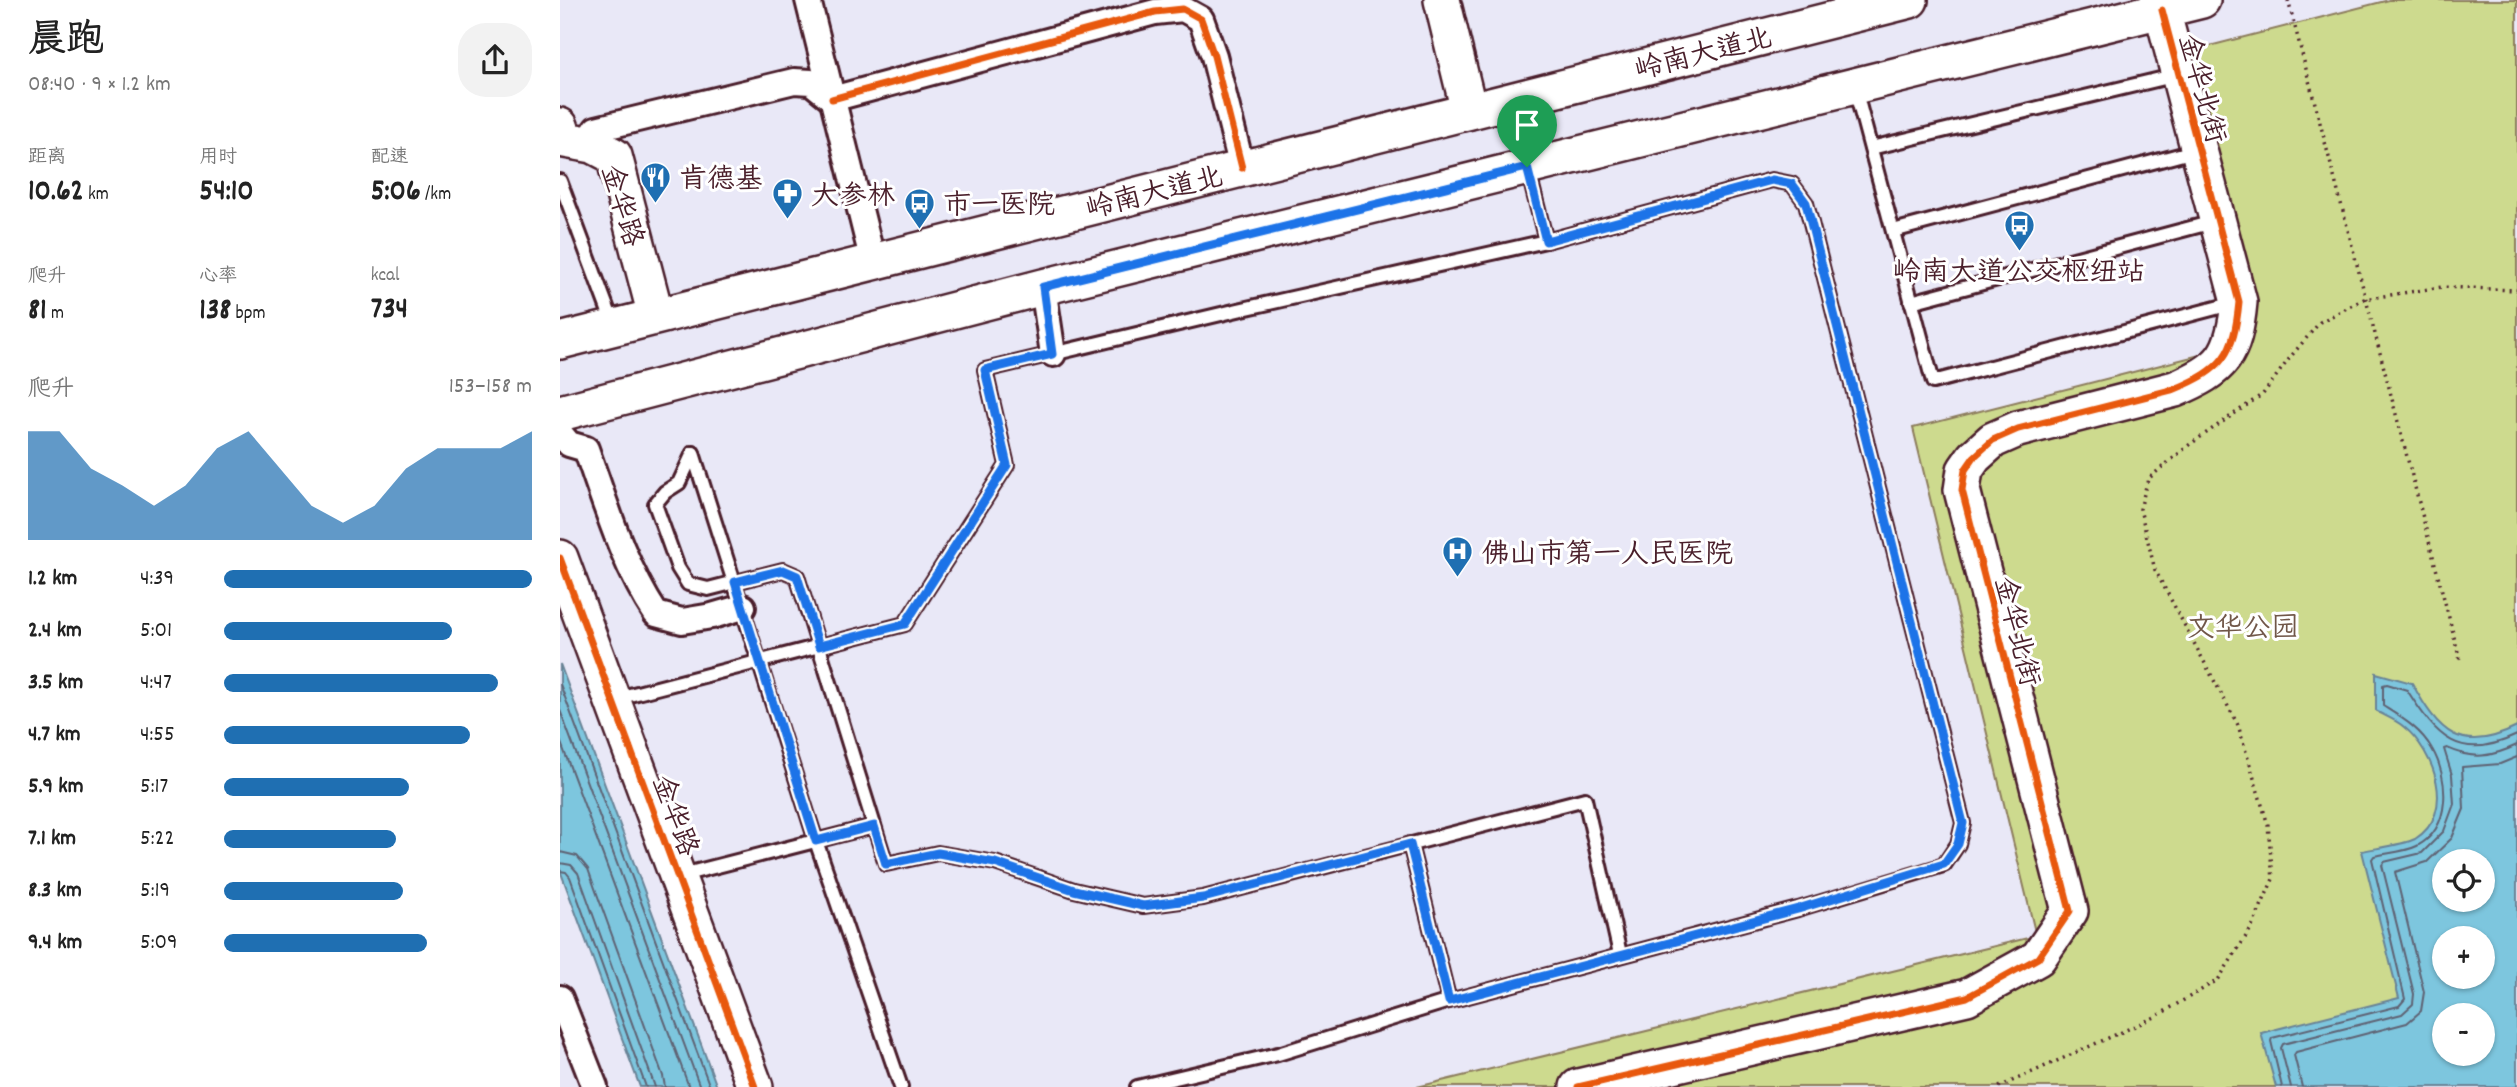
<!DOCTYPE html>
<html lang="zh">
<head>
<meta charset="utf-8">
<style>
	:root { --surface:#fff; --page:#f2f2f2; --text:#222; --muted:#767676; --accent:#1f6fb2 }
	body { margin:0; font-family:Dekko,"LXGW WenKai TC",sans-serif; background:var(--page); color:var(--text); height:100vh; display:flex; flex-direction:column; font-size:26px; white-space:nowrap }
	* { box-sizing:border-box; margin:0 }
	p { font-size:23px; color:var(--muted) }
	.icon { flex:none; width:38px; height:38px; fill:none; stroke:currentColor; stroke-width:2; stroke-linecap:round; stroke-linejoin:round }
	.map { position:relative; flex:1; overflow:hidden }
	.sheet { display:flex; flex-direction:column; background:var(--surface); width:560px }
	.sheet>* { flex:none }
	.fabs { position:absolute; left:1872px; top:849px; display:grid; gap:14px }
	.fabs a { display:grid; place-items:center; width:63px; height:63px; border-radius:50%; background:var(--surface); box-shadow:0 2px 5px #0004; font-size:35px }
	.pin { position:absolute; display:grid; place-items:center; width:60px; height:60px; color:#fff; margin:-72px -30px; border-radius:50% 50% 50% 0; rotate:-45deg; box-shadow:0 0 7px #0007 }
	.pin .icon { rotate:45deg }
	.round { display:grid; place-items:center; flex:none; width:74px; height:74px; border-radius:28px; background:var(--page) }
	.headline { display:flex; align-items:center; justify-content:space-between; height:119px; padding:0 28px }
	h1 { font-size:38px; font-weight:700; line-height:52px }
	.metrics { display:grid; grid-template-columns:repeat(3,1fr); gap:10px; height:119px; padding:7px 28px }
	.metrics div { display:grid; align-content:center }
	.metrics b { font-size:30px; font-weight:700 }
	.metrics small { font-size:19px; font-weight:400 }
	.metrics p { font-size:19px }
	.chart { height:196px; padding:14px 28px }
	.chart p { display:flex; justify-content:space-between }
	.chart svg { width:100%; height:126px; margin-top:7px; fill:var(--accent); opacity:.7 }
	ul { padding:0 28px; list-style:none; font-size:23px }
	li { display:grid; grid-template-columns:112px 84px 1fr; align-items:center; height:52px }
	li i { height:18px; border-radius:9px; background:var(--accent) }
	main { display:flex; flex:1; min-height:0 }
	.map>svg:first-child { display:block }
</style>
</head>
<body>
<main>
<section class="sheet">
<div class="headline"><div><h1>晨跑</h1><p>08:40 · 9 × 1.2 km</p></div><a class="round"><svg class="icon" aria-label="share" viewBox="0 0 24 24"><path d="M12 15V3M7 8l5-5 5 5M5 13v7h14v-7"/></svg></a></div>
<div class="metrics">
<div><p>距离</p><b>10.62<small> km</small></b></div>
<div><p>用时</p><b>54:10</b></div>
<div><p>配速</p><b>5:06<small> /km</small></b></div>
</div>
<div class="metrics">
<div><p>爬升</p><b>81<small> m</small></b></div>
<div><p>心率</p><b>138<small> bpm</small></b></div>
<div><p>kcal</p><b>734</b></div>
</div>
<div class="chart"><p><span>爬升</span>153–158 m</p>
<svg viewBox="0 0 160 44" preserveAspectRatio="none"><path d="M0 44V6L10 6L20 19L30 25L40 32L50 25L60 12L70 6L80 19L90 32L100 38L110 32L120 19L130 12L140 12L150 12L160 6V44z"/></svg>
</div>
<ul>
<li><b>1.2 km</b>4:39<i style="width:100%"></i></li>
<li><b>2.4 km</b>5:01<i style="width:74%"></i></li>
<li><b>3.5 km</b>4:47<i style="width:89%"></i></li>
<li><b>4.7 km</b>4:55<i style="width:80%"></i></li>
<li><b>5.9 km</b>5:17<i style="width:60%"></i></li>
<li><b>7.1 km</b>5:22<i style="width:56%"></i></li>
<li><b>8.3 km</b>5:19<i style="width:58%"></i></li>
<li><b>9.4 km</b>5:09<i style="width:66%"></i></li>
</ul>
</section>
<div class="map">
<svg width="1957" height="1087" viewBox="0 0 1957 1087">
	<rect width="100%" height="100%" fill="#e9e8f7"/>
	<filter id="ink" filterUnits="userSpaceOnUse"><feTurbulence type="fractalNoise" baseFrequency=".0143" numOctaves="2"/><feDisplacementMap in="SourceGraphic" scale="14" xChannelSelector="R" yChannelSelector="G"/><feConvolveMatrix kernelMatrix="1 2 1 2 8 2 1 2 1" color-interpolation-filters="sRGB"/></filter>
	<g filter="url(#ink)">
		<path fill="#cdda8e" stroke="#8c7c5c" stroke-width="2" fill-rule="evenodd" d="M1829,0H1957V1087H857L1476,936L1353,428L1687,343L1626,52ZM1885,861H1923V900H1885ZM1885,938H1923V976H1885ZM1885,1015H1923V1054H1885Z"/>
		<g fill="#7dc6de" stroke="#698396" stroke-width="2" fill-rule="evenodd">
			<path d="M0,664L157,1087H80L0,870Z"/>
			<path d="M1816,673L1852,683C1879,733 1901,755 1957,727V1087H1716L1701,1033L1839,998L1802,851C1816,848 1843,845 1855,839C1897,813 1874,751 1844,727C1836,720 1825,716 1816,711ZM1885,861H1923V900H1885ZM1885,938H1923V976H1885ZM1885,1015H1923V1054H1885Z"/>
		</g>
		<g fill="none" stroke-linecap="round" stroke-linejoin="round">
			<g stroke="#5e6273" stroke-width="2">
				<path d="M0,684L150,1087"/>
				<path d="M0,710L140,1087"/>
				<path d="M0,740L129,1087"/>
				<path d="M0,852L17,856L28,869L103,1076L105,1087"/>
				<path d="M0,863L11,865L18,873L95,1087"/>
				<path d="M0,871L6,872L10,877L86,1087"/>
				<path d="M1722,1087L1711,1041L1712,1038L1839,1006L1845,999L1812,859L1814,856C1827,853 1845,852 1857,846C1892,828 1889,778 1872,749C1861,729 1842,718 1823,706V685L1827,684L1847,690C1877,737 1899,763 1957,735"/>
				<path d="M1731,1087L1721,1048L1723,1044L1842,1014L1853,1004L1854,994L1822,865L1824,862L1862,853L1884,831L1894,804L1892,775L1884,749L1887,748C1913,760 1932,757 1957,745"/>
				<path d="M1742,1087L1734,1055L1736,1052L1847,1023L1861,1011L1864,992L1835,872L1867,862L1892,838L1904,809L1902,767L1940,764L1957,757"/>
			</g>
			<defs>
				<g id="lane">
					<path d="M1295,89L1373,382L1675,303"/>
					<path d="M1311,148L1617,75"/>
					<path d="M0,181L54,326"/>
					<path d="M1333,231L1638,150"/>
					<path d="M1351,302L1657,221"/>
					<path d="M133,453L119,483L105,492L95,504L118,568L128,584L148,589L223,570L237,576L326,864L378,853L435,863L514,890L583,906L643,898L1025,799L1060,954"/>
					<path d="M133,453L256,841L341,1087"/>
					<path d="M54,699L345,624L447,465L425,370L678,310L986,241"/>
					<path d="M850,844L889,1001"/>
					<path d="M118,876L314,826"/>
					<path d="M577,1087L718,1054L889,1001L1238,909L1384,865L1398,844L1403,823L1246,203L1232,184L1212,180L986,241L968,170"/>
				</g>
				<g id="street">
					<path d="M248,0L313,262"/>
					<path d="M272,99L595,12L623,9L641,19L654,56L682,168"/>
					<path d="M27,143L36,129L234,81L251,82L272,99"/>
					<path d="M483,287L493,354"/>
					<path d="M0,433L9,444L26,449C46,505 63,564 96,614L122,621L152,616L183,607"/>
					<path d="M0,998L35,1087"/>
				</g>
				<g id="secondary">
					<path d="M882,0L909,111"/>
					<path d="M0,126L5,140L33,145L54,156L96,316"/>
					<path d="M0,341L1350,0"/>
					<path d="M0,413L483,287L1642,0"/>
					<path d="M0,558L195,1087"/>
					<path d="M1018,1087L1407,997L1478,958L1510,911L1402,490L1405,470L1414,457L1433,440L1458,429L1615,389C1663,369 1674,355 1679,302L1602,10"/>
				</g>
			</defs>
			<use href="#lane" stroke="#4a1f2b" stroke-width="18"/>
			<use href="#street" stroke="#4a1f2b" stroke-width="30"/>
			<use href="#secondary" stroke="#4a1f2b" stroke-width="40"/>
			<g stroke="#4a1f2b" stroke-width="3.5" stroke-dasharray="2 5" stroke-linecap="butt">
				<path d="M1728,0L1900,660"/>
				<path d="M1439,1087L1595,1017L1658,980L1692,927L1713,879L1708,825L1678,725L1595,570L1580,509L1588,479L1629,445L1703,394L1732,355L1760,322L1804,299L1882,287L1957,290"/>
			</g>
			<use href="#lane" stroke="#fff" stroke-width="12"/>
			<use href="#street" stroke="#fff" stroke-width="24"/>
			<use href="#secondary" stroke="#fff" stroke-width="35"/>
			<defs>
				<g id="cycleway">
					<path d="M272,99L595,12L623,9L641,19L654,56L682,168"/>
					<path d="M0,558L195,1087"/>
					<path d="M1018,1087L1407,997L1478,958L1510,911L1402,490L1405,470L1414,457L1433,440L1458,429L1615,389C1663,369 1674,355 1679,302L1602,10"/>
				</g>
			</defs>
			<use href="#cycleway" stroke="#fff" stroke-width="11"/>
			<use href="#cycleway" stroke="#e8590c" stroke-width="7"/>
		</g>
	</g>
	<g fill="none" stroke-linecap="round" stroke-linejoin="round" filter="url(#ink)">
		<defs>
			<path id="route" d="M967,167L986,241L1212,180L1232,184L1246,203L1403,823L1398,844L1384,864L1238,909L889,1001L850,844L643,898L583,906L514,890L435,863L378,853L326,864L314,826L256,841L175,582L223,570L237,576L259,646L345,624L447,465L425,370L492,354L483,287Z"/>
		</defs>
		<use href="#route" stroke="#fff" stroke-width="14"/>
		<use href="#route" stroke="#1a73e8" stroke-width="9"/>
	</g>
	<defs>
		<symbol id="restaurant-pin" viewBox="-11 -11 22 30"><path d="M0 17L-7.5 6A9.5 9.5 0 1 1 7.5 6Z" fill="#1f6fb2" stroke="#fff"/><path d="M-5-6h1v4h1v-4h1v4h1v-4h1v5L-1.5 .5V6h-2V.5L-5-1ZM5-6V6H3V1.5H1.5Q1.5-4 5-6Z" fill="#fff"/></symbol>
		<symbol id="pharmacy-pin" viewBox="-11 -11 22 30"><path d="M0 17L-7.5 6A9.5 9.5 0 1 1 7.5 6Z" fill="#1f6fb2" stroke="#fff"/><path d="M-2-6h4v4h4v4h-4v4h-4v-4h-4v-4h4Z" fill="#fff"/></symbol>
		<symbol id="bus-pin" viewBox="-11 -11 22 30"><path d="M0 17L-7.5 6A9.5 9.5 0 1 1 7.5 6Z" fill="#1f6fb2" stroke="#fff"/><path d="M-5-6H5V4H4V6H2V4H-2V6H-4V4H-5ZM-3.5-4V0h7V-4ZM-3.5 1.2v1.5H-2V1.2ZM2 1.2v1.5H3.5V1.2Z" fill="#fff"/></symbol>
		<symbol id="hospital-pin" viewBox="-11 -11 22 30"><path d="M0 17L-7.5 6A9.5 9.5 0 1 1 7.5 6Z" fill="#1f6fb2" stroke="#fff"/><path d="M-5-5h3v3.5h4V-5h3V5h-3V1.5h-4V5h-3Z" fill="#fff"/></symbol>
	</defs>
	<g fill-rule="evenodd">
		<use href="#restaurant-pin" x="78" y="160" width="35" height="47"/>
		<use href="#pharmacy-pin" x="210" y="176" width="35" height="47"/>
		<use href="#bus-pin" x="342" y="186" width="35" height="47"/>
		<use href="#bus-pin" x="1442" y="208" width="35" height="47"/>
		<use href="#hospital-pin" x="880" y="534" width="35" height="47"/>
	</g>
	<g text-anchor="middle" stroke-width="6" stroke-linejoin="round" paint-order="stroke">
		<g font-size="28" fill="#4a1f2b" stroke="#fff">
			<text transform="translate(1143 52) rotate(-14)" y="10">岭南大道北</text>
			<text transform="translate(1644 88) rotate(75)" y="10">金华北街</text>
			<text transform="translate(594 191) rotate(-14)" y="10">岭南大道北</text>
			<text transform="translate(64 205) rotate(73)" y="10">金华路</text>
			<text transform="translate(1459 631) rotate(76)" y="10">金华北街</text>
			<text transform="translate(117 815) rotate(70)" y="10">金华路</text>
		</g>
		<g font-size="28" fill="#4a1f2b" stroke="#fff" text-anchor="start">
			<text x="119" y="187">肯德基</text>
			<text x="251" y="204">大参林</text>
			<text x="383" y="213">市一医院</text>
			<text x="1459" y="280" text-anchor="middle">岭南大道公交枢纽站</text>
			<text x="921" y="562">佛山市第一人民医院</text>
		</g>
		<g font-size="28" fill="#715749" stroke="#fff">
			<text x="1683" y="636">文华公园</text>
		</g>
	</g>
</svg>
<div class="fabs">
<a><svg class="icon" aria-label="locate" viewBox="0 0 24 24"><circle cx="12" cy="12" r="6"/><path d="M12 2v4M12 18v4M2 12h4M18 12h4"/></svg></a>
<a>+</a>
<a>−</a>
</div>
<div class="pin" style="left:967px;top:167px;background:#1e9e55"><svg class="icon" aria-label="arrive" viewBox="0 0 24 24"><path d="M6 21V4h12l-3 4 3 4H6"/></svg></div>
</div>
</main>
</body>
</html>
